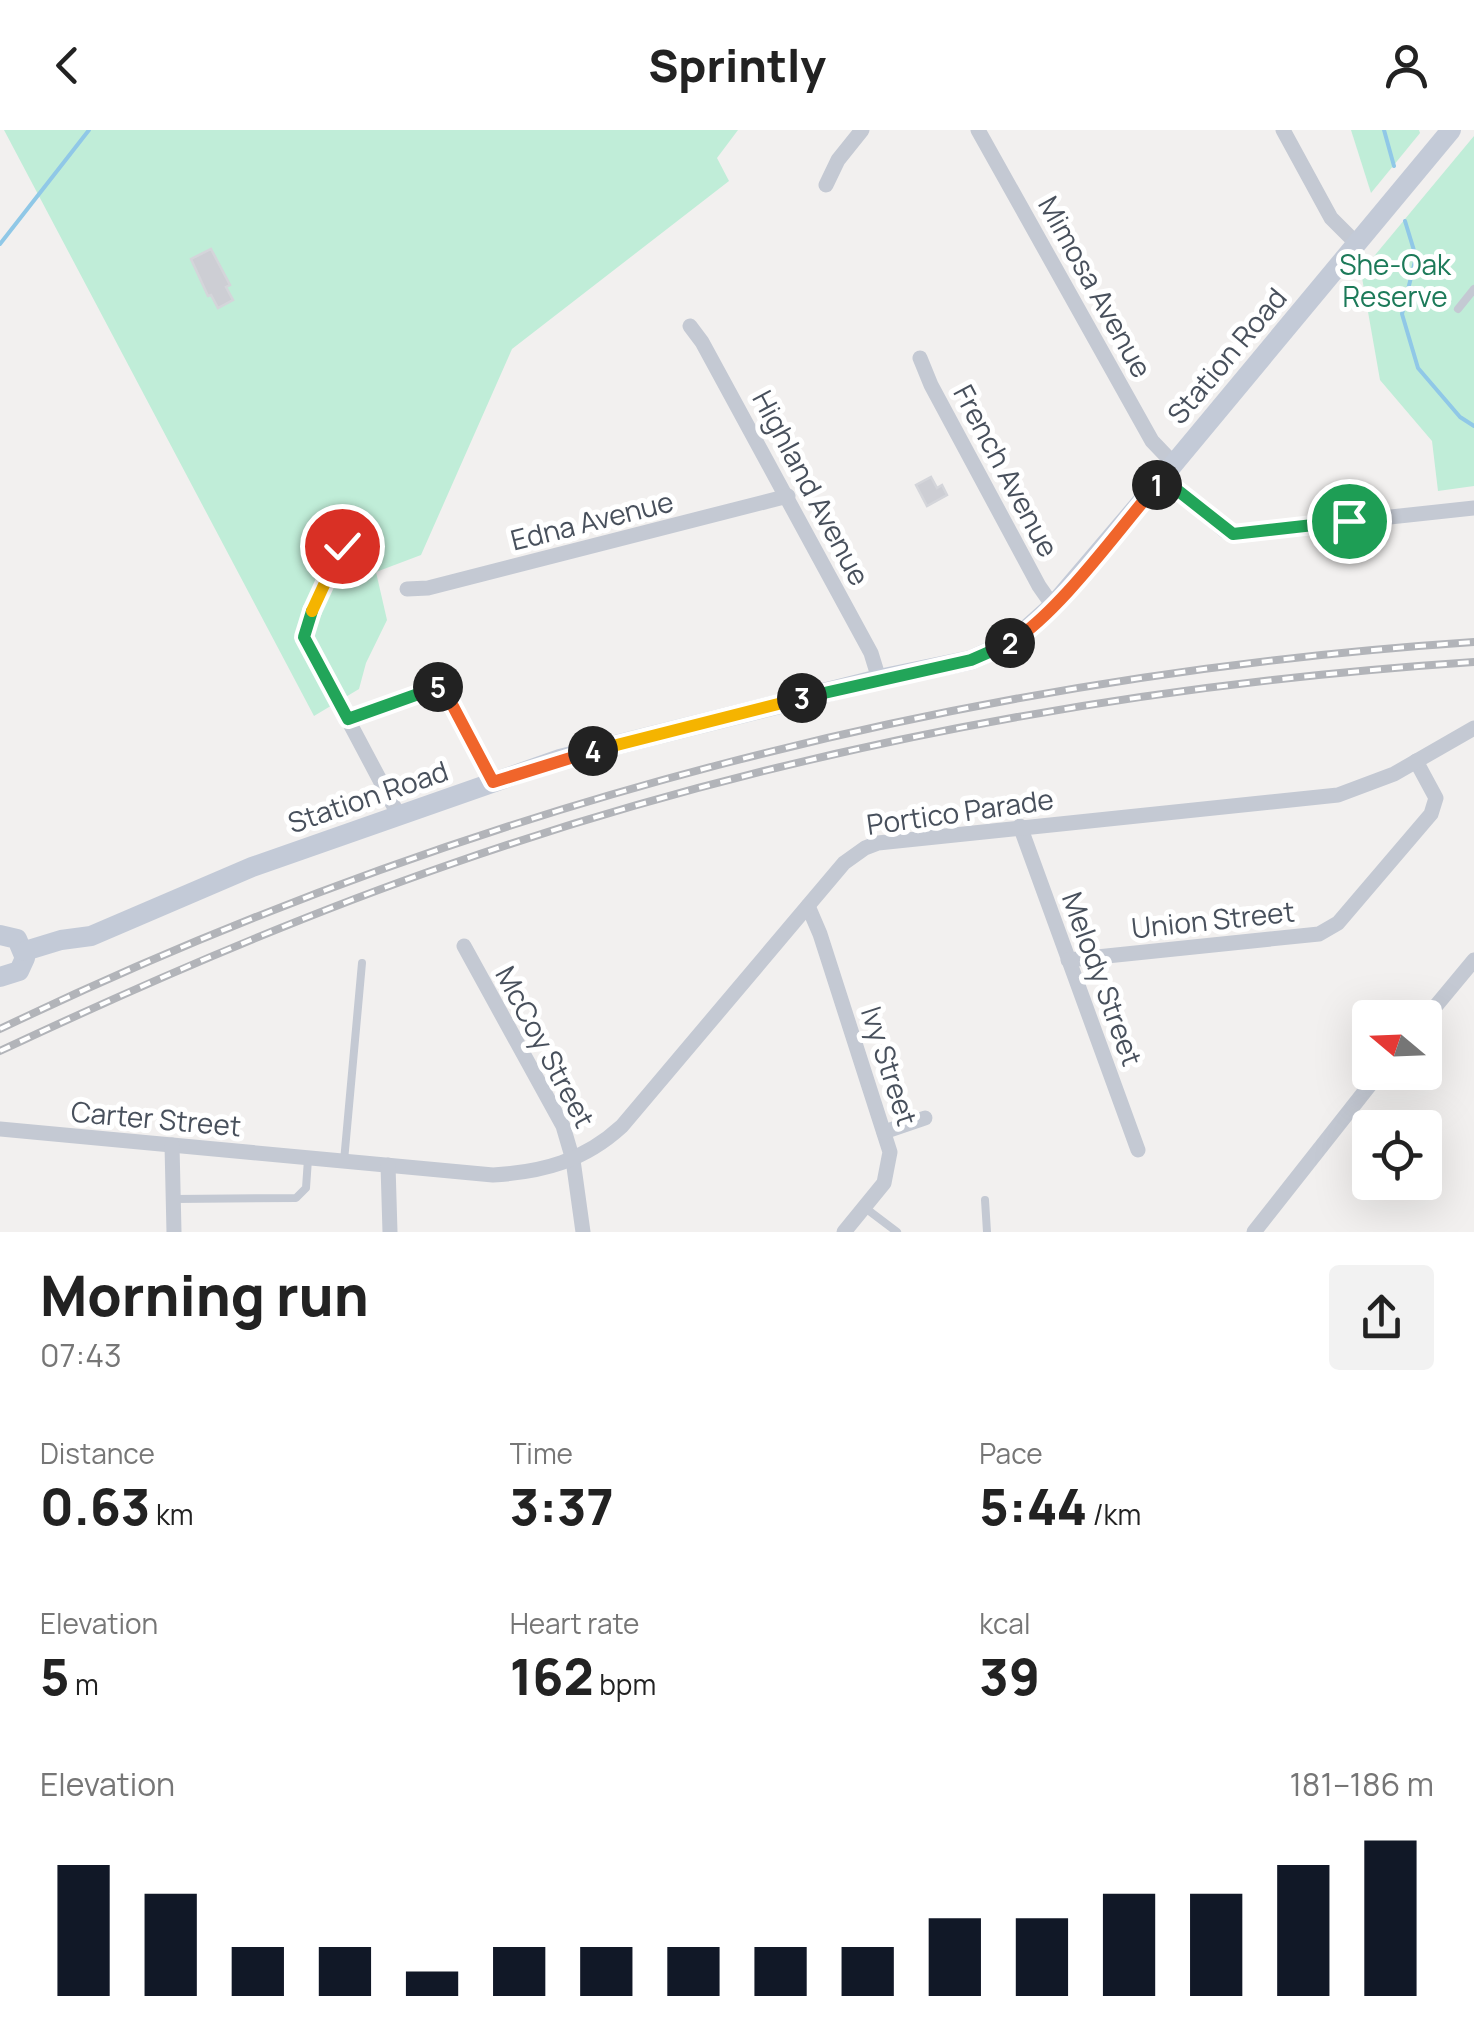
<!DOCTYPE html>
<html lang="en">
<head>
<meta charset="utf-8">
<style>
	:root { --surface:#fff; --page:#f2f2f2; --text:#222; --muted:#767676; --accent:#111827 }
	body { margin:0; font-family:Manrope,sans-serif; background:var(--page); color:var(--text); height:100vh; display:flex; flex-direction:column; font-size:38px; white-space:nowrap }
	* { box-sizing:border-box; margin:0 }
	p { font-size:32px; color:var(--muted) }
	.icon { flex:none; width:55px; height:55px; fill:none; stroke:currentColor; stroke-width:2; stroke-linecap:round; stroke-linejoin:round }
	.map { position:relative; height:1102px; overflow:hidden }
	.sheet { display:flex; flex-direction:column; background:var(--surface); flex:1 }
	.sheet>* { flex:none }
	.needle { width:65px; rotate:289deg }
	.controls { position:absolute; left:1352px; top:870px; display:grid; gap:20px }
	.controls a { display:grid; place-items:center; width:90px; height:90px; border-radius:10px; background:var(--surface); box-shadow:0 10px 40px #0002; font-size:50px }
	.pin { position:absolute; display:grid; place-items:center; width:85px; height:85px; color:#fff; margin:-42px; border:5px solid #fff; border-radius:50%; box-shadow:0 2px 10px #0007 }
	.km { position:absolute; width:50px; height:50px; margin:-25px; border-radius:50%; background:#222; color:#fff; font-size:28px; line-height:50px; text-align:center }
	.round { display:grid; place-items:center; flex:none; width:105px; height:105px; border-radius:10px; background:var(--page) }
	.summary { display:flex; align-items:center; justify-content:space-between; height:170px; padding:0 40px }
	h1 { font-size:55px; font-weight:800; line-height:75px }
	.figures { display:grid; grid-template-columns:repeat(3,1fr); gap:15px; height:170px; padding:10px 40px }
	.figures div { display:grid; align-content:center }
	.figures b { font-size:50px; font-weight:800 }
	.figures small { font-size:28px; font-weight:400 }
	.figures p { font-size:28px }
	.chart { height:280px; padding:20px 40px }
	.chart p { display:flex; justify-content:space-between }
	.chart svg { width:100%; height:180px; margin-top:10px; stroke:var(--accent); stroke-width:6 }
	header { display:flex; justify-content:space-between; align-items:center; height:130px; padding:0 40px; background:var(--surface); font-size:45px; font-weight:800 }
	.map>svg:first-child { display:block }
</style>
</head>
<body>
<header><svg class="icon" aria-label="back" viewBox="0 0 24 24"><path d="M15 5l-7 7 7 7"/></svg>Sprintly<svg class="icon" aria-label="person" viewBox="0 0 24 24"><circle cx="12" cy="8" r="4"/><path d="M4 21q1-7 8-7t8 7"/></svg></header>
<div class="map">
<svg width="1474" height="1102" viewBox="0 0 1474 1102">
	<rect width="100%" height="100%" fill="#f2f0ef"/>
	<g fill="#c0edd8">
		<path d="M4,0H738L717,28L729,51L512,219L421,425L376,442L387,490L366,533L359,559L314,586Z"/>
		<path d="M1351,0H1419L1420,3L1371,63Z"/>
		<path d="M1474,6V356L1438,361L1432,311L1380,250L1361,142Z"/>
	</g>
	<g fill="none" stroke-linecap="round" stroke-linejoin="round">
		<g stroke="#90c8e7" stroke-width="4">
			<path d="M1384,0L1394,36"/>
			<path d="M1405,91L1416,127L1402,184L1418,238L1460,287L1474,296"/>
			<path d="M0,114L89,0"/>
		</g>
	</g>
	<g fill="#cdced4" stroke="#d4d5da" stroke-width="2.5">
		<path d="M211,119L230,155L226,157L233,170L218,178L211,165L208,166L191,129Z"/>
		<path d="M931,347L937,358L942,355L947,365L927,376L916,355Z"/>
	</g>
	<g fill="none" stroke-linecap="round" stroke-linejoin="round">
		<g stroke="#c4c9d3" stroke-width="8">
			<path d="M1458,179L1474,159"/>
			<path d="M348,589L439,558L446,563L492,651"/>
			<path d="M344,1031L362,833"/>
			<path d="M174,1069L296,1068L306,1058L308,1029"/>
			<path d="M985,1070L987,1102"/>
			<path d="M864,1077L897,1102"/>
		</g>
		<g stroke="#c4c9d3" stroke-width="15">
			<path d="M978,0L1152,311L1174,334"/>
			<path d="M1283,0L1331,88L1356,113"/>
			<path d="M826,55L838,30L862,0"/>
			<path d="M690,196L702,212L871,523L879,549"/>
			<path d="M920,228L931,255L1039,456L1053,476"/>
			<path d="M1162,348L1225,401L1233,404L1474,378"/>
			<path d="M350,400L310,484L304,507L399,686"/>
			<path d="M407,459L428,458L788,366"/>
			<path d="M1020,696L1138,1020"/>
			<path d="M808,776L820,804L890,1022L884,1053L844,1102"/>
			<path d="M464,816L563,996L573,1030L583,1102"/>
			<path d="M1068,830L1319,804L1338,793L1431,684L1436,668L1416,631"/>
			<path d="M1425,889L1474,830"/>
			<path d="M0,999L493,1045C543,1042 584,1031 622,996L844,733L865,718L878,713L1338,665L1394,644L1474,598"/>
			<path d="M884,1002L925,988"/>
			<path d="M172,1015L174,1102"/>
			<path d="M388,1035L390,1102"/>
			<path d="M1254,1102L1380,942"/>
		</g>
		<g stroke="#c3cad7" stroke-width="20">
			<path d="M0,805L17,809L25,828L19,841L0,847"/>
			<path d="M25,821L61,810L91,806L252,737L560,629L879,549L971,530L1015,510L1053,476L1162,348L1451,0"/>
		</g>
		<defs>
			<g id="rail">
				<path d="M0,899C463,677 961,546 1474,512"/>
				<path d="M0,921C147,852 295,788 448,735C778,620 1126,555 1474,532"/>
			</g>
		</defs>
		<use href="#rail" stroke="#b2b4b9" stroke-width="8"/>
		<use href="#rail" stroke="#fff" stroke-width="4" stroke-dasharray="11" stroke-linecap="butt"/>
	</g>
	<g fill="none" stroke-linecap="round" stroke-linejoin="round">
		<defs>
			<path id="split-1" d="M1157,355L1162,348L1233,404L1349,391"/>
			<path id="split-2" d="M1010,513C1059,483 1118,400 1157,355"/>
			<path id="split-3" d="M802,568L971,530L1010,513"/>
			<path id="split-4" d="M593,621L802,568"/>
			<path id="split-5" d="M438,557L446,563L493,652L593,621"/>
			<path id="split-6" d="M312,481L304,507L348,589L438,557"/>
			<path id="split-7" d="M312,481L342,416"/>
		</defs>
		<use href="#split-1" stroke="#fff" stroke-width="20"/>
		<use href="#split-2" stroke="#fff" stroke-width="20"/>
		<use href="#split-3" stroke="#fff" stroke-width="20"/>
		<use href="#split-4" stroke="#fff" stroke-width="20"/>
		<use href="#split-5" stroke="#fff" stroke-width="20"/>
		<use href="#split-6" stroke="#fff" stroke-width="20"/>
		<use href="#split-7" stroke="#fff" stroke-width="20"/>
		<use href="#split-1" stroke="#22a559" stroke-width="12"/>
		<use href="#split-2" stroke="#f0652b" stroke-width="12"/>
		<use href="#split-3" stroke="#22a559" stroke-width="12"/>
		<use href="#split-4" stroke="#f5b400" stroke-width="12"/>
		<use href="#split-5" stroke="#f0652b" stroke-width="12"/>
		<use href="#split-6" stroke="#22a559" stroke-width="12"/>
		<use href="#split-7" stroke="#f5b400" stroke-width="12"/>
	</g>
	<g text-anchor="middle" stroke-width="10" stroke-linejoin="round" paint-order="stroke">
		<g font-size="28" fill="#1c7a59" stroke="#fff">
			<text x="1395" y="145">She-Oak<tspan x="1395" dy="32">Reserve</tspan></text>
		</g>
		<g font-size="28" fill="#48505c" stroke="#fff">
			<text transform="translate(1095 157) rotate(61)" y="10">Mimosa Avenue</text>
			<text transform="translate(1227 226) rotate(-50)" y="10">Station Road</text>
			<text transform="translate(1006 341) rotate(62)" y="10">French Avenue</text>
			<text transform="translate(811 358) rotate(62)" y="10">Highland Avenue</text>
			<text transform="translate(592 391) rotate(-14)" y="10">Edna Avenue</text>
			<text transform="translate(368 667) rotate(-19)" y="10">Station Road</text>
			<text transform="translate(960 682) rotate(-8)" y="10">Portico Parade</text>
			<text transform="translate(1213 790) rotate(-6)" y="10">Union Street</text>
			<text transform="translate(1102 849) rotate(70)" y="10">Melody Street</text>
			<text transform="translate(545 917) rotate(62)" y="10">McCoy Street</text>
			<text transform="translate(889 936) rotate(72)" y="10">Ivy Street</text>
			<text transform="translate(156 989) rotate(5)" y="10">Carter Street</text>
		</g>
	</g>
</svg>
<div class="controls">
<a><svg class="needle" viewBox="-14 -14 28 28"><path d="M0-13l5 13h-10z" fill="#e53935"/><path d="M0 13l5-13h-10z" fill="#767676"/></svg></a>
<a><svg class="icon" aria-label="locate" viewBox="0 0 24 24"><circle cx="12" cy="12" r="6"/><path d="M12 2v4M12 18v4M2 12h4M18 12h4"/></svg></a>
</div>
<div class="pin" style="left:1349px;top:391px;background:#1e9e55"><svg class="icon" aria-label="arrive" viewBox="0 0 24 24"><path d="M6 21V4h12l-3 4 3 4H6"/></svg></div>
<div class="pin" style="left:342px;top:416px;background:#d93025"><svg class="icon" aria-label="check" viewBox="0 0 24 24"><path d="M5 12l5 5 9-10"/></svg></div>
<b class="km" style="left:1157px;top:355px">1</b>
<b class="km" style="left:1010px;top:513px">2</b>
<b class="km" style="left:802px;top:568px">3</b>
<b class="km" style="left:593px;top:621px">4</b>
<b class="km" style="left:438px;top:557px">5</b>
</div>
<section class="sheet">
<div class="summary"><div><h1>Morning run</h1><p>07:43</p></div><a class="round"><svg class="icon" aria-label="share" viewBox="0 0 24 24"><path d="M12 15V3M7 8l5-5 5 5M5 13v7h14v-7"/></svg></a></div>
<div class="figures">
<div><p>Distance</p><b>0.63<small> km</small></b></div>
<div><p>Time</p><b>3:37</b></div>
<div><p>Pace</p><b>5:44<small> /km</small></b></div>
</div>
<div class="figures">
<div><p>Elevation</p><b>5<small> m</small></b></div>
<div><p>Heart rate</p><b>162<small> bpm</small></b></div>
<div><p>kcal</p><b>39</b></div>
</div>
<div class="chart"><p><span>Elevation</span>181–186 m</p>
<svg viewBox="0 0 160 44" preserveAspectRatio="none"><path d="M5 44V12M15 44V19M25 44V32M35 44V32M45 44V38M55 44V32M65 44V32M75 44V32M85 44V32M95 44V32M105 44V25M115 44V25M125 44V19M135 44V19M145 44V12M155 44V6"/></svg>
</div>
</section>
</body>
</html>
